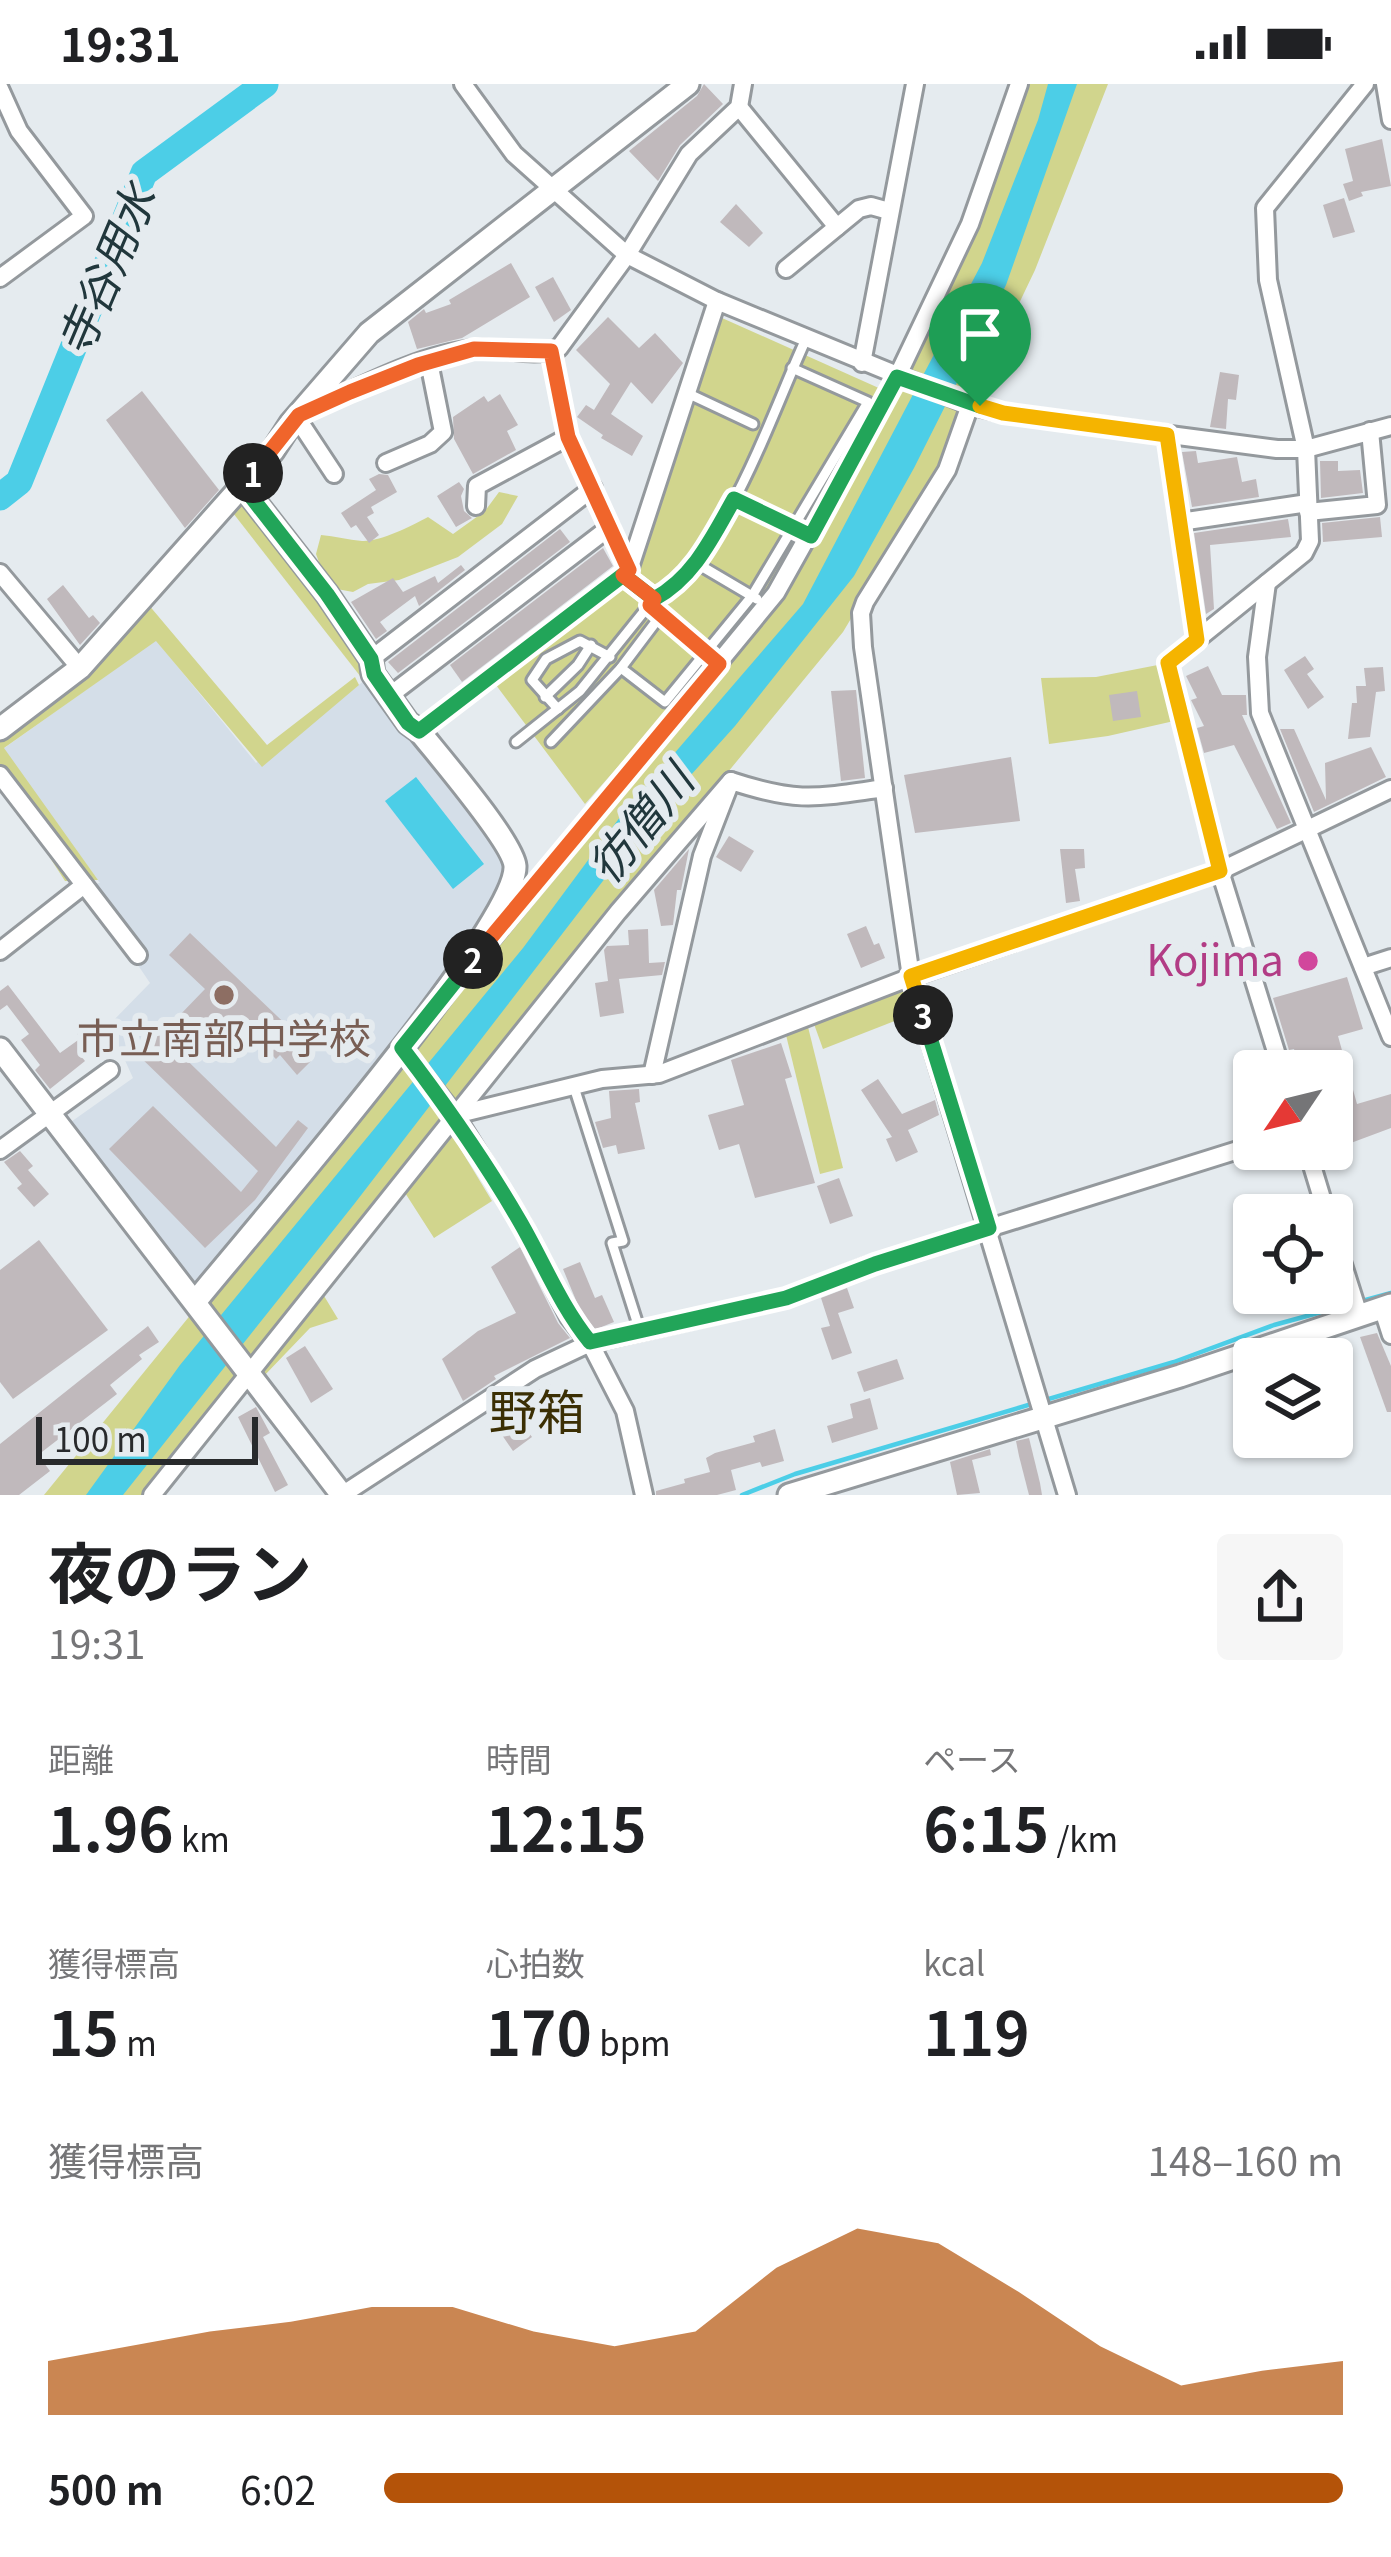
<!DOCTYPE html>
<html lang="ja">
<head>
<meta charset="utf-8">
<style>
	:root { --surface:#fff; --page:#f6f6f6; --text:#202124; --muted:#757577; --accent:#b45309 }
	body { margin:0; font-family:Georgia,"Noto Sans JP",serif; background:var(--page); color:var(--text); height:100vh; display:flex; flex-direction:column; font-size:45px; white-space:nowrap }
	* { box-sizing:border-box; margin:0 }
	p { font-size:39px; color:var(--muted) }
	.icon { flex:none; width:66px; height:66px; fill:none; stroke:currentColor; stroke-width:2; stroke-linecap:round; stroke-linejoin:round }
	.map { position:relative; height:1411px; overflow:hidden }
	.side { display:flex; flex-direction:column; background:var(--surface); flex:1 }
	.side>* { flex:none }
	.needle { width:78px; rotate:235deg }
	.controls { position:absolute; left:1233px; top:966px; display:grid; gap:24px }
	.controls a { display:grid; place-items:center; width:120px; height:120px; border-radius:12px; background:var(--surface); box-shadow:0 3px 9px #0004; font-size:60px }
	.scale { position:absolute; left:36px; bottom:30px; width:222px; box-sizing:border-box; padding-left:12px; border:6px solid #282a2c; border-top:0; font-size:33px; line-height:42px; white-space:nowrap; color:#282a2c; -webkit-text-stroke:9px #e5ebef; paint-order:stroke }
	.pin { position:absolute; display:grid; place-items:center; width:102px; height:102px; color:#fff; margin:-123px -51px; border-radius:50% 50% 50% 0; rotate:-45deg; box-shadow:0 0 12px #0007 }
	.pin .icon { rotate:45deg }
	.km { position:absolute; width:60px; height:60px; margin:-30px; border-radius:50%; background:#222; color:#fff; font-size:33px; line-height:60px; text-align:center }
	.round { display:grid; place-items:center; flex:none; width:126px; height:126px; border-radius:12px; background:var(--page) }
	.headline { display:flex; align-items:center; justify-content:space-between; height:204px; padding:0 48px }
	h1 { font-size:66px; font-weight:700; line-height:90px }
	.metrics { display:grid; grid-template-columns:repeat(3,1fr); gap:18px; height:204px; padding:12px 48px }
	.metrics div { display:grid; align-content:center }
	.metrics b { font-size:60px; font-weight:700 }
	.metrics small { font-size:33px; font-weight:400 }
	.metrics p { font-size:33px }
	.chart { height:336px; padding:24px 48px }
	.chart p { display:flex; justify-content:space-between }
	.chart svg { width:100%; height:216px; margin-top:12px; fill:var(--accent); opacity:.7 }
	ul { padding:0 48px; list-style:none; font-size:39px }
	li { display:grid; grid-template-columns:192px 144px 1fr; align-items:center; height:90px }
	li i { height:30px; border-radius:15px; background:var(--accent) }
	.status { display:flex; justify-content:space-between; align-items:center; height:84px; padding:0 60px; background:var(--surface); direction:ltr }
	.status svg { height:33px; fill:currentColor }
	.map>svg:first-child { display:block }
</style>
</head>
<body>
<div class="status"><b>19:31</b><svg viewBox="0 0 49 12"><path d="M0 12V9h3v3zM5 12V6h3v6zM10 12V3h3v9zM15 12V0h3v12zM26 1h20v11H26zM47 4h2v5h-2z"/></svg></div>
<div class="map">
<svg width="1391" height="1411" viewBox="0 0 1391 1411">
	<rect width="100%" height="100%" fill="#e5ebef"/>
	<path fill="#d4dee8" d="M156,556L256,679L373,590L513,773L484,849L195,1218L61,1045L133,994L109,941L150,899L84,801L100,799L3,665Z"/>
	<g fill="#d1d58d">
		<path d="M1019,0H1108L1035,186L939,387L843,548L585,862L446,1041L492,1117L434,1154L400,1101L318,1202L338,1235L310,1244L263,1293L255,1284L152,1411H44L454,907L751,532L585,720L490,593L603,520L636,490L722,234L881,305L791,470L956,169Z"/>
		<path d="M242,401L373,590L364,597L226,420Z"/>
		<path d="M499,408L518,412L502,440L458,473L399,496L368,500L353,508L337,505L324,492L316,470L321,451C335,452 348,456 362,457C380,458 411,442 428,433L453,450L485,427Z"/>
		<path d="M142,513L267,661L355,593L359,601L262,683L156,557L4,664L98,796L65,797L0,696V645Z"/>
		<path d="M1168,579L1174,637L1108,652L1049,660L1041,594L1096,593Z"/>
		<path d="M903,904L910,931L823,965L814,940Z"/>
		<path d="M808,943L843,1084L820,1090L786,951Z"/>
	</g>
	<g fill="#4ccee7">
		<path d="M1048,0H1077L1006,201L914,384L854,492L735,642L646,741L355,1119L123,1411H86L180,1281L523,864L623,729L803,520L982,179L1038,36Z"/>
		<path d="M416,693L484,780L453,805L385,717Z"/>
	</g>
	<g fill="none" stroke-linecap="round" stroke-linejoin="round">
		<g stroke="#4ccee7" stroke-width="4.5">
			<path d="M1362,1217L1391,1209"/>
			<path d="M742,1411L795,1390L1174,1278L1274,1241L1351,1220"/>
		</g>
		<path stroke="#4ccee7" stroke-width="27" d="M0,413L19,398L144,89L265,0"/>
	</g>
	<g fill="#c0b9bc">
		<path d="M704,0L723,20L680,61L658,97L629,67L697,12Z"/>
		<path d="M1382,55L1391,102L1361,108L1363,112L1349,117L1343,100L1353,97L1345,65Z"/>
		<path d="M1344,114L1355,148L1333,154L1323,121Z"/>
		<path d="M736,120L763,149L749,163L720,138Z"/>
		<path d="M511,179L530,213L462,254L417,265L408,238L424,225L426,229L451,220L449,216Z"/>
		<path d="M553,193L571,226L554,238L535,203Z"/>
		<path d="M608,233L639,264L655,249L683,279L652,320L631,298L611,330L643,352L632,372L601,354L603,351L577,333L586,321L594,326L610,300L576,266Z"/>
		<path d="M1220,288L1239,291L1236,316L1228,315L1226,345L1210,343Z"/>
		<path d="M142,307L219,406L185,444L106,336Z"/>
		<path d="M500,310L518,341L507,347L516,366L473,390L454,355L453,333L484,312L488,318Z"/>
		<path d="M1196,367L1198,379L1237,373L1242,398L1256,395L1259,413L1192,423L1182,368Z"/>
		<path d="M1320,377H1338V387L1360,386L1363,409L1321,414Z"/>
		<path d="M379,390L388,391L397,408L371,423L374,429L367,433L379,451L369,459L356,441L351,444L341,429L376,406L369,395Z"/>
		<path d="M459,398L464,405L461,412L464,427L472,434L456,443L437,412Z"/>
		<path d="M1380,433L1382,453L1323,458L1322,439Z"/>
		<path d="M1288,435L1291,453L1210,461L1214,525L1206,530L1194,449Z"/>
		<path d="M560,445L570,458L398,589L388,578Z"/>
		<path d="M603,464L613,482L462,598L450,581Z"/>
		<path d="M461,481L465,486L419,522L415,512L380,538L387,547L376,555L351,518L393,494L403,508L435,492L438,499Z"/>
		<path d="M63,501L89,534L93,531L100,539L80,561L47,515Z"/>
		<path d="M1305,572L1314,585L1307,590L1324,613L1308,625L1284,586Z"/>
		<path d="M1208,582L1222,611H1246L1247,631H1242L1291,739L1277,745L1234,661L1204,669L1197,644L1204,642L1191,616L1197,614L1186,592Z"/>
		<path d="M1383,583L1385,607L1376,608L1370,653L1348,655L1352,619H1357L1356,602H1366L1364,584Z"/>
		<path d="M856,606L865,694L841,697L831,607Z"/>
		<path d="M1137,607L1141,633L1113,637L1109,611Z"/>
		<path d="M1280,645H1294L1326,716L1325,679L1371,663L1386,693L1314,728Z"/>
		<path d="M1011,673L1020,737L915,749L904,691Z"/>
		<path d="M729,752L754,767L741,788L716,773Z"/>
		<path d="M689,765L681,806H677L673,841L661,842L654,806Z"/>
		<path d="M1060,765H1084L1085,784L1075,785L1080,817L1066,819Z"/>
		<path d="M866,842L874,861L879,859L885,874L861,884L847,850Z"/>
		<path d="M648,845L649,879L665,878L662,891L619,895L624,929L600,933L595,899L608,897L604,866L607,862L629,861L628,846Z"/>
		<path d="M190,849L298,952L292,958L312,976L297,991L280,971L276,975L237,937L210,965L177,934L205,905L169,871Z"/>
		<path d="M1347,893L1363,945L1338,952L1357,1020L1391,1010V1044L1332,1066V987H1300L1294,965L1289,966L1273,914Z"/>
		<path d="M8,901L60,969L81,954L77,950L91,941L99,959L81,972L85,977L50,1005L35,986L40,981L21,956L29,950L7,921L0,926V907Z"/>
		<path d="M159,949L276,1063L298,1036L308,1044L255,1116L205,1164L109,1065L153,1022L241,1108L258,1087L138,971Z"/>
		<path d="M781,959L792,993L785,995L815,1099L755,1114L739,1060L719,1066L708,1031L744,1021L731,976Z"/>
		<path d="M878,995L902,1030L935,1016L939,1031L908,1046L918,1068L896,1078L886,1055L892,1053L861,1006Z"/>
		<path d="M639,1005L640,1018L635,1019L645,1065L618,1070L616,1061L603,1064L595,1038L611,1034L609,1007Z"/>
		<path d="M20,1067L33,1082L28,1086L49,1110L34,1123L17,1104L22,1100L4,1078Z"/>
		<path d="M839,1094L853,1132L830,1140L817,1102Z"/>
		<path d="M39,1156L108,1246L13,1315L0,1298V1186Z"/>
		<path d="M520,1163L558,1239L570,1254L494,1292L496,1295L463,1317L442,1275L478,1247L516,1229L491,1183Z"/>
		<path d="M580,1178L595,1214L602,1211L614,1238L599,1244L595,1245L580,1226L563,1185Z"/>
		<path d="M847,1204L854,1224L838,1229L852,1269L832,1276L821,1244L830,1242L821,1214Z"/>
		<path d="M148,1242L159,1258L139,1271L142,1275L110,1301L117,1310L38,1371L50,1387L19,1411H0V1360Z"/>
		<path d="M1377,1249L1391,1282V1328H1387L1360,1253Z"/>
		<path d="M305,1262L333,1305L311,1319L286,1274Z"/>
		<path d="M897,1275L904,1295L864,1308L857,1288Z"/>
		<path d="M550,1300L564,1331L543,1340L530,1310Z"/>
		<path d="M870,1314L878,1345L832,1359L827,1342L853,1334L850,1320Z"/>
		<path d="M507,1318L532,1353L513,1367L502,1351L512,1344L498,1325Z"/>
		<path d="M256,1323L270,1349L263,1353L288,1401L275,1408L238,1333Z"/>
		<path d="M775,1345L784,1377L762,1383L760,1378L731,1386L736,1406L717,1411H656V1407L685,1399L684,1395L710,1388L706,1374L715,1369L755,1358L753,1352Z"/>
		<path d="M1029,1354L1040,1399L1042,1411H1029L1019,1372L1016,1357Z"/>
		<path d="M990,1365L991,1371L972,1376L980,1409L957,1411L950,1378Z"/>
	</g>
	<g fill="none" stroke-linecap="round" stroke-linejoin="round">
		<defs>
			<g id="service">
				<path d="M687,309L753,340"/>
				<path d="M733,415L801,447"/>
				<path d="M696,479L757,515"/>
				<path d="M654,515C724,476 772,328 806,255"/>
				<path d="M650,521L710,572"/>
				<path d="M621,584L665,618L752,512L868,318L792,284"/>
				<path d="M545,613L578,581L591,561"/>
				<path d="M558,625L532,596L546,575L580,557L610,573"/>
				<path d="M516,658L580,607L654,515L623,491"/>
				<path d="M551,658L621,584L661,531"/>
				<path d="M574,1003L623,1157L612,1159L640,1247"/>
			</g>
			<g id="minor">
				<path d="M463,0L514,70L627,171L717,217L970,321L1003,329L1277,365H1306L1391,342"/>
				<path d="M1385,0L1391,36"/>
				<path d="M0,5L19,47L84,132L0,194"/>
				<path d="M739,23L837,143"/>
				<path d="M786,185L859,125L871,122L889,127"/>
				<path d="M551,267L568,353L629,486"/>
				<path d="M862,279L915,0"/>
				<path d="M970,321L947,386L865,518L861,529L863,563L911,893L1067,1411"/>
				<path d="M304,329C357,305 417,271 474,265C503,262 532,275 559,264L627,171L689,70L739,23L743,0"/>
				<path d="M297,334L334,390"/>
				<path d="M1167,351L1197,556"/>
				<path d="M386,379L430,360L443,348L429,278"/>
				<path d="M476,422L477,402L568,353"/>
				<path d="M1308,428L1377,421L1370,347"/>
				<path d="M1180,438L1308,419"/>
				<path d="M0,489L80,584"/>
				<path d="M1267,499L1257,573L1260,629L1391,953"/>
				<path d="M371,575L593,404"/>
				<path d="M389,612L610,443"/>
				<path d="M419,647L629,486L717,217"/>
				<path d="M0,691L138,871"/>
				<path d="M0,867L84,801"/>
				<path d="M479,870L776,509L897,293L970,140L1019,0"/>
				<path d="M1363,883L1391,874"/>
				<path d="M402,964L455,1031L521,1138L569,1233L590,1259L625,1327L644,1411"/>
				<path d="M1282,987L1220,787L1168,579L1304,469L1310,457L1306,365L1268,196L1265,124L1365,0"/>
				<path d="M652,991L702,772L731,697C798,719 815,714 884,704"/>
				<path d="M455,1031L602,995L659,990L911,893L1220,787L1391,705"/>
				<path d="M1307,1065L1327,1131"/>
				<path d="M0,1066L110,986"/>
				<path d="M1332,1146L1359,1231"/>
				<path d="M1382,1223L1391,1251"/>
				<path d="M152,1411L618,828L731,697"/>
				<path d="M342,1411L535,1285L590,1259L786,1214L868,1182L1254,1061"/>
			</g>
			<g id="tertiary">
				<path d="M0,645L80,584L273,367L291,339L369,249L688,0"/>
				<path d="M0,965L342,1411"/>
				<path d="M195,1218C247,1153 518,843 515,782C513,758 438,671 419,647L408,639L373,590L371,575L327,510L242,401"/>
				<path d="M789,1411L1180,1292L1391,1221"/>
			</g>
		</defs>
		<use href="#service" stroke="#94999d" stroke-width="15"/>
		<use href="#minor" stroke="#94999d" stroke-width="22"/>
		<use href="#tertiary" stroke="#94999d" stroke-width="27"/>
		<use href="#service" stroke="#fff" stroke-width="9"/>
		<use href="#minor" stroke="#fff" stroke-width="16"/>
		<use href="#tertiary" stroke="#fff" stroke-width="21"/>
	</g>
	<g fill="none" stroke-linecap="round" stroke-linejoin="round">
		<defs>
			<path id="split-1" d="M253,389L242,401L327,510L371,575L374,590L408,639L419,647L623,491L654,515C694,493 712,454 734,415L811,452L897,293L980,322"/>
			<path id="split-2" d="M253,389L299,331L350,308L418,281L474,265L551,267L568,353L629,486L623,491L654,515L650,521L719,580L473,875"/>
			<path id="split-3" d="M473,875L402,964C444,1019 484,1075 519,1136C543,1177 560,1221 590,1258L786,1214L875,1180L989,1144L923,931"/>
			<path id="split-4" d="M923,931L911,892L1220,787L1168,579L1197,556L1167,351L1003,329L980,322"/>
		</defs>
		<use href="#split-1" stroke="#fff" stroke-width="24"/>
		<use href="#split-2" stroke="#fff" stroke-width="24"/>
		<use href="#split-3" stroke="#fff" stroke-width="24"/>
		<use href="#split-4" stroke="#fff" stroke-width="24"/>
		<use href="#split-1" stroke="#22a559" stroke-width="15"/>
		<use href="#split-2" stroke="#f0652b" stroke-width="15"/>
		<use href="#split-3" stroke="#22a559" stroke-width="15"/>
		<use href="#split-4" stroke="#f5b400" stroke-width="15"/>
	</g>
	<circle fill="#d1479c" stroke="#e5ebef" stroke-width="4.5" cx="1308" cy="877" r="12"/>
	<circle fill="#8d6e63" stroke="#e5ebef" stroke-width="4.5" cx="224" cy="911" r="12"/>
	<g text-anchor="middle" stroke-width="12" stroke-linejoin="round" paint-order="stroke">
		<g font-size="42" fill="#b23c85" stroke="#e5ebef" text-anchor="end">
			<text x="1284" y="892">Kojima</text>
		</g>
		<g font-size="42" fill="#785e54" stroke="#e5ebef">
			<text x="224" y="970">市立南部中学校</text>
		</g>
		<g font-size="45" font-style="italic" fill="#21373c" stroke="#e5ebef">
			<text transform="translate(107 187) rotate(-67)" y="16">寺谷用水</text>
			<text transform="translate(641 740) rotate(-51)" y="16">彷僧川</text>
		</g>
		<g font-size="48" fill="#3b2f04" stroke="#e5ebef">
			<text x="537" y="1346">野箱</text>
		</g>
	</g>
</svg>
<div class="controls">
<a><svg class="needle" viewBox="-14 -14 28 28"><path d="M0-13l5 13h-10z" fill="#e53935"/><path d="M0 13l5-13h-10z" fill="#757577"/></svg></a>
<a><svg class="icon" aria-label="locate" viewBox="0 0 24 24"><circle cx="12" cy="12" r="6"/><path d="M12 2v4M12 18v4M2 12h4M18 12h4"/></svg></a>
<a><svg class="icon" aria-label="layers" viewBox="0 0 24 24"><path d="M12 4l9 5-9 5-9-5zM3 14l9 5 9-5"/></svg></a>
</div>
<div class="scale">100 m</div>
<div class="pin" style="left:980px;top:322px;background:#1e9e55"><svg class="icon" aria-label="arrive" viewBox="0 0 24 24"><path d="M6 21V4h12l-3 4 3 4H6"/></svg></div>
<b class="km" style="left:253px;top:389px">1</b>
<b class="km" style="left:473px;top:875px">2</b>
<b class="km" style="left:923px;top:931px">3</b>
</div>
<section class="side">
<div class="headline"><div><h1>夜のラン</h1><p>19:31</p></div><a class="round"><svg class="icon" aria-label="share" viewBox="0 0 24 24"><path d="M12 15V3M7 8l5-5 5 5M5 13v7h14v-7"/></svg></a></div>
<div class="metrics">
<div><p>距離</p><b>1.96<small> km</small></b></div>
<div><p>時間</p><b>12:15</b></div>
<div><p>ペース</p><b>6:15<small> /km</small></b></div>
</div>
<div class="metrics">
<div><p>獲得標高</p><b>15<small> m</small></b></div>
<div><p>心拍数</p><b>170<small> bpm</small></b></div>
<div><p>kcal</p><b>119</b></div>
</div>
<div class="chart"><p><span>獲得標高</span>148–160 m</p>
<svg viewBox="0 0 160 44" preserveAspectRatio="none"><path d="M0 44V33L10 30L20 27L30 25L40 22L50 22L60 27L70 30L80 27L90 14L100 6L110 9L120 19L130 30L140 38L150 35L160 33V44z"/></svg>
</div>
<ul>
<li><b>500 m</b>6:02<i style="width:100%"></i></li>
</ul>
</section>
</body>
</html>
